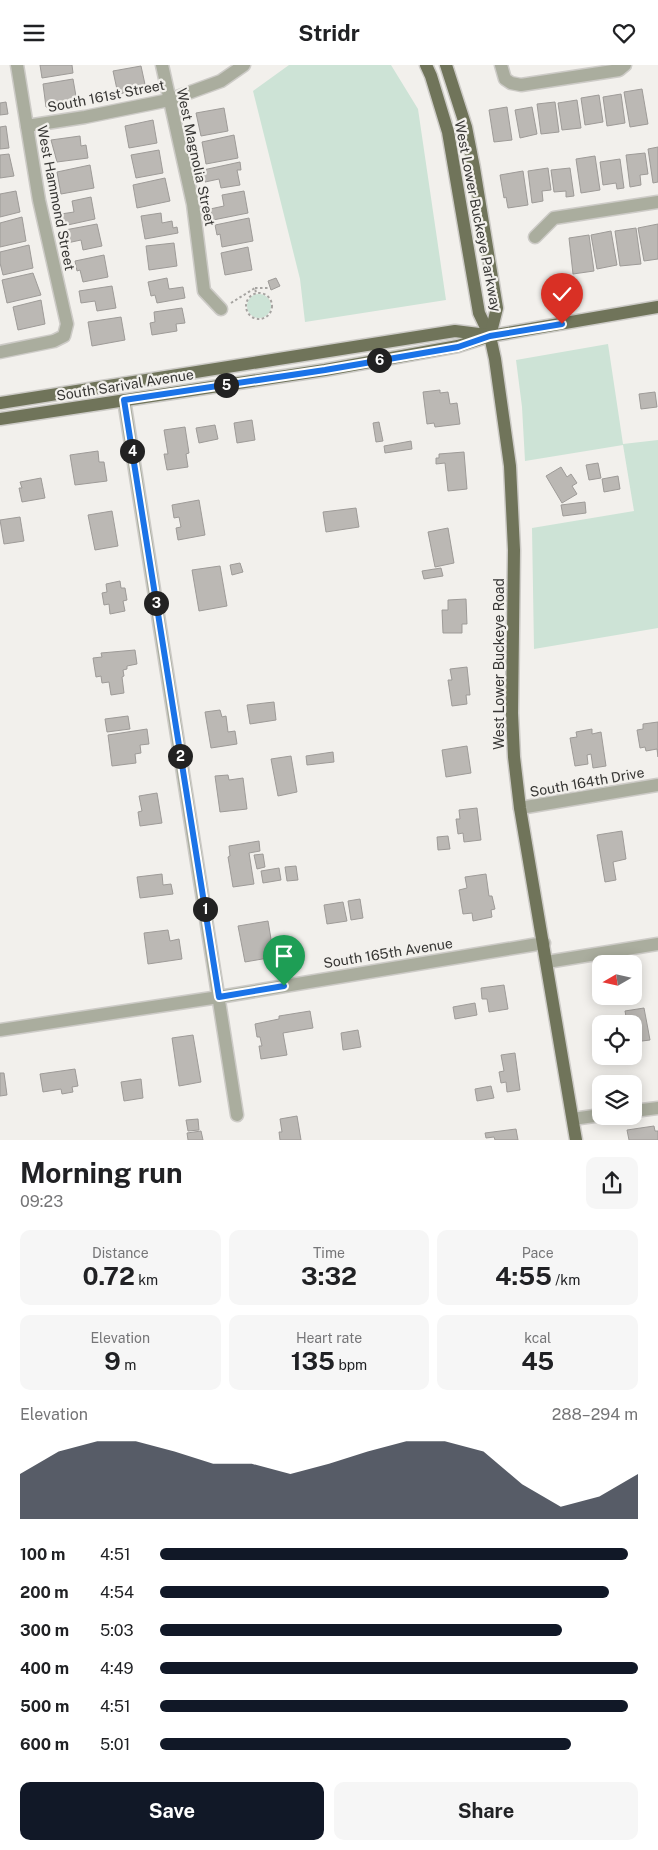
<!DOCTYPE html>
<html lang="en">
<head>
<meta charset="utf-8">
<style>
	:root { --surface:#fff; --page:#f6f6f6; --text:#202124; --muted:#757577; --accent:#111827 }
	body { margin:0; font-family:"Public Sans",sans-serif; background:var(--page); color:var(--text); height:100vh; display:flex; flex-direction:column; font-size:19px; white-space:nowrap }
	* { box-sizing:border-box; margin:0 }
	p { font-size:16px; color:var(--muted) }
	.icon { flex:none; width:28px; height:28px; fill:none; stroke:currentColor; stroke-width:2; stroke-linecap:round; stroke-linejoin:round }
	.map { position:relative; height:1075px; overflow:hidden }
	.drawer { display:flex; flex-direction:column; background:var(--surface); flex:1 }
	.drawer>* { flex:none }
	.needle { width:32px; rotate:261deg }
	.controls { position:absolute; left:592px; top:890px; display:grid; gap:10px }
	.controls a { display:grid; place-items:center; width:50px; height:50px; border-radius:10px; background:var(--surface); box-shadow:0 2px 12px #0003; font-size:25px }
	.pin { position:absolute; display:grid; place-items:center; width:42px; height:42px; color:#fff; margin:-51px -21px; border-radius:50% 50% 50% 0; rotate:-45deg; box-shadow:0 0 5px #0007 }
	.pin .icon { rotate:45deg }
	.km { position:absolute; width:25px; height:25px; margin:-12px; border-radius:50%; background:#222; color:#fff; font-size:14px; line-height:25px; text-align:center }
	.round { display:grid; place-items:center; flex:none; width:52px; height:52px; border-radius:10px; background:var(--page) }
	.head { display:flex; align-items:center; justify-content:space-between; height:85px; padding:0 20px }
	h1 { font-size:28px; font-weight:700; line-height:38px }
	.stats { display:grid; grid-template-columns:repeat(3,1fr); gap:8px; height:85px; padding:5px 20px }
	.stats div { display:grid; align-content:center; border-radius:10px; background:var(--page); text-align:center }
	.stats b { font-size:25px; font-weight:700 }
	.stats small { font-size:14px; font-weight:400 }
	.stats p { font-size:14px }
	.chart { height:140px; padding:10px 20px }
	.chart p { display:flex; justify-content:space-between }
	.chart svg { width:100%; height:90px; margin-top:5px; fill:var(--accent); opacity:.7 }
	.action { display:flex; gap:10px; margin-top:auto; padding:10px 20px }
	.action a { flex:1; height:58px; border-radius:10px; background:var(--accent); color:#fff; font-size:20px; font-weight:700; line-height:58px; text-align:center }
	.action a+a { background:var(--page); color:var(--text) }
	ul { padding:0 20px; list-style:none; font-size:16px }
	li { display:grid; grid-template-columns:80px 60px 1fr; align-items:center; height:38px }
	li i { height:12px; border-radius:6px; background:var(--accent) }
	header { display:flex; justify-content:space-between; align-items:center; height:65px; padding:0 20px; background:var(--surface); font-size:22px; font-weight:700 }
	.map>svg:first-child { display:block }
</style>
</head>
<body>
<header><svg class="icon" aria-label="menu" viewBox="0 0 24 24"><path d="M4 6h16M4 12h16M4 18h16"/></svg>Stridr<svg class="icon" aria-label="heart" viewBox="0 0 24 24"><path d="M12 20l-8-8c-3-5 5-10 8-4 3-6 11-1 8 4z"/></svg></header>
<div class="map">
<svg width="658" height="1075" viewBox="0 0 658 1075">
	<rect width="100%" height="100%" fill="#f2f0ec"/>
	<g fill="#cde3d6">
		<path d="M289,0H391L418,44L446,235L305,257L300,214L253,26Z"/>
		<circle cx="259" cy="241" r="12"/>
		<path d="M608,279L623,379L658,375V563L534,584L532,463L634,446L623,380L525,396L522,342L516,295Z"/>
	</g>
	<g fill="#bbb8b4" stroke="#9e9b98">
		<path d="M40,0H72L73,8L42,13Z"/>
		<path d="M141,1L146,24L118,29L113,6Z"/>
		<path d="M73,14L77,37L46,42L43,19Z"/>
		<path d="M642,24L648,59L630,62L624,27Z"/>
		<path d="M621,29L625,58L607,61L603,32Z"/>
		<path d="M599,30L603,57L585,60L581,33Z"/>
		<path d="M577,35L581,63L562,65L558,38Z"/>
		<path d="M6,37L8,49L0,50V38Z"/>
		<path d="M555,37L559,67L541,69L537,39Z"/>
		<path d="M507,42L512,75L494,77L489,45Z"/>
		<path d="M532,42L537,69L520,73L515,45Z"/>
		<path d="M224,43L228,66L201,71L196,48Z"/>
		<path d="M153,55L157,78L129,83L125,61Z"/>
		<path d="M6,61L9,83L0,84V62Z"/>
		<path d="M234,70L238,93L206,99L202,77Z"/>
		<path d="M80,71L81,81L86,80L88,93L57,97L51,75Z"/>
		<path d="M658,82V117L653,118L648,84Z"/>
		<path d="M159,85L163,108L136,113L131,90Z"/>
		<path d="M645,88L648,109L640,110L641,120L630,122L626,90Z"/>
		<path d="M9,89L14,111L0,113V90Z"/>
		<path d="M595,91L600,125L581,128L576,94Z"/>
		<path d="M620,94L624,123L617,124L616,118L603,120L600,97Z"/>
		<path d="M240,97L241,105H237L240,120L221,123L219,114L205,117L203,105Z"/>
		<path d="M90,100L94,123L61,129L57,107Z"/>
		<path d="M548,103L551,125L542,126L543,136L532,138L528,106Z"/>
		<path d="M570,103L574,131L566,132V126L554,127L551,105Z"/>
		<path d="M523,106L528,140L508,143L506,132L504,133L500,110Z"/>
		<path d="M165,113L170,136L137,143L133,120Z"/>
		<path d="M16,126L20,147L0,152V129Z"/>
		<path d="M244,126L248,148L213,155L210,144L224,141L222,130Z"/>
		<path d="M91,132L95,154L63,161L61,149L74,147L72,136Z"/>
		<path d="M161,148L162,158L172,156L173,163L177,162L178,168L145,174L141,151Z"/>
		<path d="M22,152L26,176L0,182V158Z"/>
		<path d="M249,153L253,176L222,182L220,169L217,170L215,160Z"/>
		<path d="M97,159L102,181L83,185L81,175L67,178L65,165Z"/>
		<path d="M658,159V194L644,196L638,163Z"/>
		<path d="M636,163L641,199L620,201L615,166Z"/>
		<path d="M611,166L617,200L597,204L591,170Z"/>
		<path d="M589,170L594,206L573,209L569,173Z"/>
		<path d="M174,178L177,201L149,205L146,181Z"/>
		<path d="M29,180L33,203L3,210L0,198V187Z"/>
		<path d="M248,182L252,205L225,210L221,188Z"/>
		<path d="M104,190L108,212L83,217L80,205L77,206L75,196Z"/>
		<path d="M33,208L41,230L7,238L2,215Z"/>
		<path d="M167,213L169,224L183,222L185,233L157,238L155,230L151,231L148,217Z"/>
		<path d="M276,213L280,221L271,225L268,216Z"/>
		<path d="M112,221L116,243L97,246L95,236L81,238L79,226Z"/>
		<path d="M41,235L45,259L18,265L13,242Z"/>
		<path d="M182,243L185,258L176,259L177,266L152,270L150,258L155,257L154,247Z"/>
		<path d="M121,252L125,275L92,281L88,257Z"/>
		<path d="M440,325V328L448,327L450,339L457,338L460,359L435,362L434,358L427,359L423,327Z"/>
		<path d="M655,327L657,342L641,344L639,329Z"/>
		<path d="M252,355L255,375L237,378L234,358Z"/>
		<path d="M379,357L383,376L376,377L373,358Z"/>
		<path d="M215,360L218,374L199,378L196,363Z"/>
		<path d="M185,362L189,388L186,389L188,402L167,405L164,389H168L164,365Z"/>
		<path d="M411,376L412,384L385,388L384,381Z"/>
		<path d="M98,386L99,397H104L107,416L75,420L70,390Z"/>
		<path d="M464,387L467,424L448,426L445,398L436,399V393H439V389Z"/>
		<path d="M598,398L601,413L589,415L586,400Z"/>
		<path d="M561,402L567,412L571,409L577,418L572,421L577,429L562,438L546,411Z"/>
		<path d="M618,411L620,424L604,427L602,414Z"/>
		<path d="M41,413L45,433L22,437L19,423H22L20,417Z"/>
		<path d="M199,435L205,470L178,475L176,463L181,462L179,452L174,453L172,440Z"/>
		<path d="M585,437L586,448L563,451L561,440Z"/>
		<path d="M356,443L359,462L326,467L323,447Z"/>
		<path d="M112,446L118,481L95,485L88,450Z"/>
		<path d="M20,452L24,476L4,479L0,455Z"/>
		<path d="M448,463L454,498L435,502L428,467Z"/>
		<path d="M240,498L243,507L232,510L230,500Z"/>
		<path d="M220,501L227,541L199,546L192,505Z"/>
		<path d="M441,503L443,511L424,514L422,506Z"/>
		<path d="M120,516L121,523H125L127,535L123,536L125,546L110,549L109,539L104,540L102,528L107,527L106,519Z"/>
		<path d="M466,534L467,559H462V568H443L442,545H448V535Z"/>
		<path d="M135,585L137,599L127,601V604L123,605L124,611L122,612L124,628L111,630L109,617L102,618L101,611L96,612L93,593L102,592L101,588Z"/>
		<path d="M467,602L470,630H466L467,639L452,641L448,615H452L450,604Z"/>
		<path d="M274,637L276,655L250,659L247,640Z"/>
		<path d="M220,645L222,652L226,651L228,667L235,666L237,679L211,683L205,647Z"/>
		<path d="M128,651L130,664L107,667L105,654Z"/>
		<path d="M658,657V692L657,684L646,686L645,682L640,683L637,665L643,664V659Z"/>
		<path d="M147,664L149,679L140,680L141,688L135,689L136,698L112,701L108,670Z"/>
		<path d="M592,664V669L601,667L606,701L593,703L591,689L587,690L588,699L575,701L570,673L577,672L576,667Z"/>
		<path d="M467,681L471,708L446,712L442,685Z"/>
		<path d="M333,687L334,697L307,700L306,691Z"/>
		<path d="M291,691L297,727L278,731L271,694Z"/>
		<path d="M228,710L229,715L243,713L247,744L220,747L215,711Z"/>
		<path d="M157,728L162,758L140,761L138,747L142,746L139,731Z"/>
		<path d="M477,743L481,775L464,777L463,768L458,769L456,754H460L459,745Z"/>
		<path d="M622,766L626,794L613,797L616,815L605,817L597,770Z"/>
		<path d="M448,771L450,784L438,785L437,772Z"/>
		<path d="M259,776L260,786L249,788L254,819L233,822L228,792L230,791L229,781Z"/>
		<path d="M263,789L265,802L257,804L254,790Z"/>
		<path d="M296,801L298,815L287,816L285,802Z"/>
		<path d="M279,803L281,815L263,818L261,806Z"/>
		<path d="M162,809L163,820L171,819L173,829L140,833L137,812Z"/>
		<path d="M486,809L489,831H492L495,844L491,845L492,852L473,856L472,848L463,849L459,825L467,823L465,812Z"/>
		<path d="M360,834L363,853L351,855L348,836Z"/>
		<path d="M343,837L347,856L327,859L324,840Z"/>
		<path d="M268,856L274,892L245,897L238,861Z"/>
		<path d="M168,865L170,876L179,874L182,894L148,899L144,868Z"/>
		<path d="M504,920L508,944L489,947L487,934H482L481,923Z"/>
		<path d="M475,938L477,950L455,954L453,942Z"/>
		<path d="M644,943L650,975L634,977V959H624L627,957L625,946Z"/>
		<path d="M310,946L313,963L283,968L287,990L261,994L259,981H262L260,972H257L255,959L279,954V951Z"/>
		<path d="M358,965L361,982L343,985L341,968Z"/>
		<path d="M193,970L201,1017L179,1021L172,973Z"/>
		<path d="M515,988L520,1025L507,1027L506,1017L501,1018L499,1007L504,1006L501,990Z"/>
		<path d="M75,1004L78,1021L72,1022L73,1027L62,1029L61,1024L43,1027L40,1009Z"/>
		<path d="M0,1008H4L7,1030L0,1031Z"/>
		<path d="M141,1014L143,1033L124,1036L121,1017Z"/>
		<path d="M491,1021L494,1033L477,1036L475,1024Z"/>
		<path d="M297,1051L301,1075H280L279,1067H282L280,1054Z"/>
		<path d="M198,1054L199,1065L188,1066L186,1055Z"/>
		<path d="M654,1061L655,1066H658V1075H629L627,1065Z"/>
		<path d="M516,1064L518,1075H495L494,1072L486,1073L485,1068Z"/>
		<path d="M201,1066L203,1075H188L187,1068Z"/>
	</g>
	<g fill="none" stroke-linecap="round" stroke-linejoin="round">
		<defs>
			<g id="minor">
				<path d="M162,0L193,139L204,226L221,244"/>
				<path d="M501,0L505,14L511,18L521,20L619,5L625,0"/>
				<path d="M27,61L85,52L169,35L221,16L244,0"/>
				<path d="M535,172L554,153L658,137"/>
				<path d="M0,287L54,276L64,271L67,259L39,135L17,0"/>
				<path d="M124,335L237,1050"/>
				<path d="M520,743L658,720"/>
				<path d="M547,897L658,879"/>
				<path d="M0,965L219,932L544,878"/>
				<path d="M634,1046L658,1043"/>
				<path d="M573,1054L601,1050"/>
			</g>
			<g id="major">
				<path d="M426,0L431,11L448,67L479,248L490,271L495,294L510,401L514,485L512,648L514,692L520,743L576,1075"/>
				<path d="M446,0L466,62L474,103L497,243L490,271"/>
				<path d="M0,338L455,266L487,270"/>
				<path d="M0,354L325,305L458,281L490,271L658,242"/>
			</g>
		</defs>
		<use href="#minor" stroke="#cdcbc7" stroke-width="15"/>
		<use href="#major" stroke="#cdcbc7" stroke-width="15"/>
		<g stroke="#a6a4a1" stroke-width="2" stroke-dasharray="2.5 2.5" stroke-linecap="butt">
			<path d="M255,223H269"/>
			<circle cx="259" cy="241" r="13"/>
			<path d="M231,238L255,223L256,228"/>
		</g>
		<use href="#minor" stroke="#aaad9e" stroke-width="12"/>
		<use href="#major" stroke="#70745a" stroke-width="12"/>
	</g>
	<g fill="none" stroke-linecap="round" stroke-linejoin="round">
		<defs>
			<path id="route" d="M284,921L219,932L124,335L325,305L458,282L490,271L562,259"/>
		</defs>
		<use href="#route" stroke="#fff" stroke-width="10"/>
		<use href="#route" stroke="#1a73e8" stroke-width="6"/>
	</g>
	<g text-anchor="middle" stroke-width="4.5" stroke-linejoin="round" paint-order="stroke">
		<g font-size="14" fill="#373634" stroke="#f2f0ec">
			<text transform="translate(106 31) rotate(-11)" y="5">South 161st Street</text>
			<text transform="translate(196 92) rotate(78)" y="5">West Magnolia Street</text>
			<text transform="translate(56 133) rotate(79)" y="5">West Hammond Street</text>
			<text transform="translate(478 151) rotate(79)" y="5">West Lower Buckeye Parkway</text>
			<text transform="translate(125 320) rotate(-9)" y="5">South Sarival Avenue</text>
			<text transform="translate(499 599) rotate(-90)" y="5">West Lower Buckeye Road</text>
			<text transform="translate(587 717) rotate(-10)" y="5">South 164th Drive</text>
			<text transform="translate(388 888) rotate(-9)" y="5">South 165th Avenue</text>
		</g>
	</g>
</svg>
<div class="controls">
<a><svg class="needle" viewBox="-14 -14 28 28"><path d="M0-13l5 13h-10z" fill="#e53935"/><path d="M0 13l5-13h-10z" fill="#757577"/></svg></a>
<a><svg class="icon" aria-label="locate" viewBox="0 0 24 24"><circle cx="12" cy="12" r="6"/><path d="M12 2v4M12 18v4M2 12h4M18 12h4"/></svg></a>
<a><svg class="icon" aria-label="layers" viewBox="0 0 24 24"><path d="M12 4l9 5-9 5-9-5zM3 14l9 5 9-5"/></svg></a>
</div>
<div class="pin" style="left:284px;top:921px;background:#1e9e55"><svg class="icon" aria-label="arrive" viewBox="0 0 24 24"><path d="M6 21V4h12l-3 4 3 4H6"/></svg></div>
<div class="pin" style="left:562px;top:259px;background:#d93025"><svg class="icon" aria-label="check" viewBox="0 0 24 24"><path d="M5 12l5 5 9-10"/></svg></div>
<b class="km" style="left:205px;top:844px">1</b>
<b class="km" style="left:180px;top:691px">2</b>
<b class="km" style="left:156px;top:538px">3</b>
<b class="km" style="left:132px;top:386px">4</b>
<b class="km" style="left:226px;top:320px">5</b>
<b class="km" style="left:379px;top:295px">6</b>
</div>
<section class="drawer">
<div class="head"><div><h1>Morning run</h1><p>09:23</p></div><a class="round"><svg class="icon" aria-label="share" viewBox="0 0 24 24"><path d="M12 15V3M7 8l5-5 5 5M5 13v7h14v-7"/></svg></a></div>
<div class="stats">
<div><p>Distance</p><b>0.72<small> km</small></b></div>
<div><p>Time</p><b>3:32</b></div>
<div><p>Pace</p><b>4:55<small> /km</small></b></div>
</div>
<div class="stats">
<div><p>Elevation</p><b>9<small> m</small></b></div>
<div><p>Heart rate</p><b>135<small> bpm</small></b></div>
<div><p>kcal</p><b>45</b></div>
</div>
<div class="chart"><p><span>Elevation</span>288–294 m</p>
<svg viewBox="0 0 160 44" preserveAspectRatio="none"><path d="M0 44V22L10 11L20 6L30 6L40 11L50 17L60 17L70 22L80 17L90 11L100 6L110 6L120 11L130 27L140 38L150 33L160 22V44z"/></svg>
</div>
<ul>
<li><b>100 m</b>4:51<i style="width:98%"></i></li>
<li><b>200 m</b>4:54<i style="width:94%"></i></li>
<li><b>300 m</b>5:03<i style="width:84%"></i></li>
<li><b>400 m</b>4:49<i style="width:100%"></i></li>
<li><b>500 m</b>4:51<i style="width:98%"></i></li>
<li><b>600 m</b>5:01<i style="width:86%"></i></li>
</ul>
<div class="action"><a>Save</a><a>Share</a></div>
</section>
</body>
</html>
